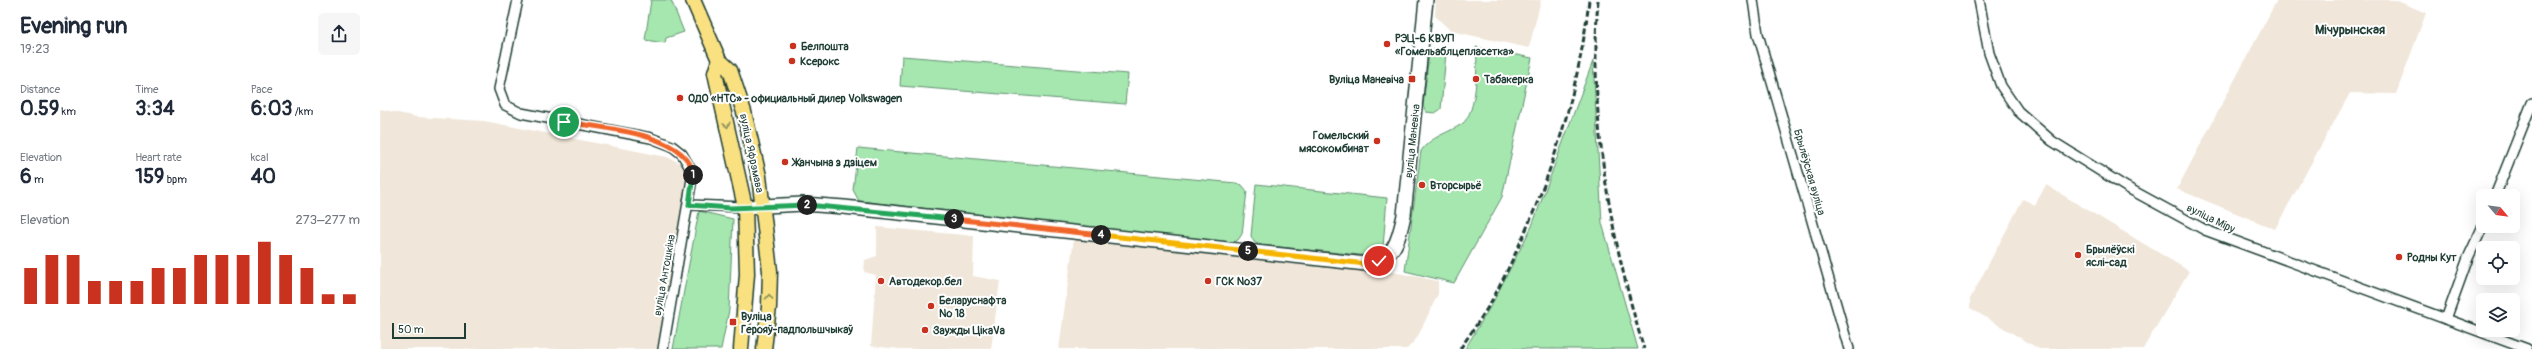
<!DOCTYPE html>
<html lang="en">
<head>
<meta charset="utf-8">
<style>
	:root { --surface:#fff; --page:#f6f6f7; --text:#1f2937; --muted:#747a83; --accent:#c8321e }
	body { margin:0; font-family:Pangolin,sans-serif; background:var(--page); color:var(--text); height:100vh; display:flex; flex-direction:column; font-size:15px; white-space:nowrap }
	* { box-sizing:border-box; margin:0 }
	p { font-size:13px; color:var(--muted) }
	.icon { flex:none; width:22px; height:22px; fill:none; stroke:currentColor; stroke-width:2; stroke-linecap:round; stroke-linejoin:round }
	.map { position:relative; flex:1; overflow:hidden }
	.panel { display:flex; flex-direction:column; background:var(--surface); width:380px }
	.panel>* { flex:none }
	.needle { width:26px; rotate:119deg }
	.tools { position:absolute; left:2096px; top:189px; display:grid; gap:8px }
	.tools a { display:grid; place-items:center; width:44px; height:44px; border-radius:6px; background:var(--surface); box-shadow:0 4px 16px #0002; font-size:20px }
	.scale { position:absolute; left:12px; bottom:10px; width:74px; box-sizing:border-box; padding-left:4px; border:2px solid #1f3d34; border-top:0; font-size:11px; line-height:14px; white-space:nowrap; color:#1f3d34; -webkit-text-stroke:3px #fff; paint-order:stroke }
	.pin { position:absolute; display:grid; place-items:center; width:34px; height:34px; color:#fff; margin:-17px; border:2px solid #fff; border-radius:50%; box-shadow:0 1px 4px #0007 }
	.km { position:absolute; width:20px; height:20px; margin:-10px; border-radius:50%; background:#222; color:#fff; font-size:11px; line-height:20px; text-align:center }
	.round { display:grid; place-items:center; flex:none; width:42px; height:42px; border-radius:6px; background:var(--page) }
	.headline { display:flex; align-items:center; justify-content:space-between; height:68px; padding:0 20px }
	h1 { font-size:22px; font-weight:700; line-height:30px }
	.figures { display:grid; grid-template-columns:repeat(3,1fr); gap:6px; height:68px; padding:4px 20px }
	.figures div { display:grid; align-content:center }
	.figures b { font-size:20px; font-weight:700 }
	.figures small { font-size:11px; font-weight:400 }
	.figures p { font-size:11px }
	.chart { height:112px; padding:8px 20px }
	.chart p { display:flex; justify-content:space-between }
	.chart svg { width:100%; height:72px; margin-top:4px; stroke:var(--accent); stroke-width:6 }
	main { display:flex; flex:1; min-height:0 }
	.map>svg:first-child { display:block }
</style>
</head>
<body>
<main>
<section class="panel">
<div class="headline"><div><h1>Evening run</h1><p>19:23</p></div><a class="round"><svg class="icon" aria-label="share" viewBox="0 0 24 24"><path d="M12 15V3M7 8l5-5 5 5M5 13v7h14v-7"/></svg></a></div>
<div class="figures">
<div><p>Distance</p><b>0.59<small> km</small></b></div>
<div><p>Time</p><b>3:34</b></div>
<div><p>Pace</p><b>6:03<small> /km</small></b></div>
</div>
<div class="figures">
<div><p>Elevation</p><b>6<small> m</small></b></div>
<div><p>Heart rate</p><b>159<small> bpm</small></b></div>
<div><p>kcal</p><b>40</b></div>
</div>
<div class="chart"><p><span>Elevation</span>273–277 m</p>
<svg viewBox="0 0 160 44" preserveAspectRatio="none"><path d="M5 44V22M15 44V14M25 44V14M35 44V30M45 44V30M55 44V30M65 44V22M75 44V22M85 44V14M95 44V14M105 44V14M115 44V6M125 44V14M135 44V22M145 44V38M155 44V38"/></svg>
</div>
</section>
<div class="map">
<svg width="2152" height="349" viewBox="0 0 2152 349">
	<rect width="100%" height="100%" fill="#fff"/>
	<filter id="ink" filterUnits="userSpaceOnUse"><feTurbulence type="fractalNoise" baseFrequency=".025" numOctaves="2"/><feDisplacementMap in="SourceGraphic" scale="8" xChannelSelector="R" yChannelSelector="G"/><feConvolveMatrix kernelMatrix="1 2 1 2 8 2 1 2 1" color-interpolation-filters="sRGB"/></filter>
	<g filter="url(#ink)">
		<g fill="#f0e6d9">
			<path d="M1056,0H1161L1149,48L1071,31L1055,16Z"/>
			<path d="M1897,0H2015L2046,13L2016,94L1970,93L1895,229L1797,189Z"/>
			<path d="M0,109L36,117L104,121L287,157L300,163L309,177L277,349H0Z"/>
			<path d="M1666,185L1809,271L1763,349H1659L1590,308V299L1643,199L1655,205Z"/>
			<path d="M497,227L594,236L593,276L620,281L611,349H520L491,346L496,275L484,272L485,260L497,256Z"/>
			<path d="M694,238L988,270L989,273L1012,272L1058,281V294L1037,338L1027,349H679Z"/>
		</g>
		<g fill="#a6e6af" stroke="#629272">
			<path d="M271,0H291L304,32L286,38L285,43L265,40Z"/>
			<path d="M1096,47L1152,58L1122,197L1074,283L1025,271L1041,151C1050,137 1068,133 1082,124C1097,113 1098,65 1096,47Z"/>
			<path d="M1061,48L1066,53L1061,109L1055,113L1046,112L1043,106L1049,53L1054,49Z"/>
			<path d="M522,56L748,74L745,104L520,86Z"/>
			<path d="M1213,61L1222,223L1258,349H1085L1113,302L1152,226Z"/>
			<path d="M478,148L856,183L862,185L867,191L862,234L858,240L852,243L479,201L473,190Z"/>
			<path d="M876,184L1007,198L1003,247L998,254L990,256L880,245L874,242L871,236Z"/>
			<path d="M319,211L353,219L349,310L341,349H293Z"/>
		</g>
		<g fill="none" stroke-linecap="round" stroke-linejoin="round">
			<defs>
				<g id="street">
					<path d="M138,0L119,89L125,105L141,113L271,138L292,146L302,154L313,173L283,349"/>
					<path d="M1373,0L1378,34L1469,349"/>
					<path d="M1599,0L1609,53L1621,86L1638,111L1672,141L1746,187L1825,230L2147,349"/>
					<path d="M2115,196L2152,103"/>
					<path d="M309,205L365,207"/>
					<path d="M2066,319L2088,258L2103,226"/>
				</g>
				<path id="secondary" d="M365,207L423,204L464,207L986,264C1015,258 1018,242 1024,215L1046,0"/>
				<g id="primary">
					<path d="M313,0L339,60L350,70L364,112L379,176L390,271L389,307L384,349"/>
					<path d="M339,60L335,73L365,207L367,274L361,349"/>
				</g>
			</defs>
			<use href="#street" stroke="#1f3d34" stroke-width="12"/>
			<use href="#secondary" stroke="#1f3d34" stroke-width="16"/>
			<use href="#primary" stroke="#1f3d34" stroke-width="17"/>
			<use href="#street" stroke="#fff" stroke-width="9"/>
			<use href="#secondary" stroke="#fff" stroke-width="13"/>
			<use href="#primary" stroke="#f9e181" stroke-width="14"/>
			<g stroke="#1f3d34" stroke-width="3" stroke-dasharray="6 3" stroke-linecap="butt">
				<path d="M1218,0C1209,119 1230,236 1264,349"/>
				<path d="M1080,349C1092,331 1106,312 1116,293C1163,202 1198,102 1209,0"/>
			</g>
		</g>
		<defs><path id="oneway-chevron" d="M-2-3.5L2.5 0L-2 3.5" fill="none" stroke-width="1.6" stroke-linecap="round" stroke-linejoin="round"/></defs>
		<g stroke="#8c8f5a">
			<use href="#oneway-chevron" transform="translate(347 125) rotate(76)"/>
			<use href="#oneway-chevron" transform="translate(389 297) rotate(-89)"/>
		</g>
	</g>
	<g fill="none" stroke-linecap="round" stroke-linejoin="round" filter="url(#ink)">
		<defs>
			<path id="split-1" d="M184,122C217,127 310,133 313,175"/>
			<path id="split-2" d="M313,175L309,205L351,208L427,205"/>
			<path id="split-3" d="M427,205L574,219"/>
			<path id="split-4" d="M574,219L721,235"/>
			<path id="split-5" d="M721,235L868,251"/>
			<path id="split-6" d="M868,251L986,264L999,261"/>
		</defs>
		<use href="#split-1" stroke="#fff" stroke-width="8"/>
		<use href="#split-2" stroke="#fff" stroke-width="8"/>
		<use href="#split-3" stroke="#fff" stroke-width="8"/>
		<use href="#split-4" stroke="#fff" stroke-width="8"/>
		<use href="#split-5" stroke="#fff" stroke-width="8"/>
		<use href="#split-6" stroke="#fff" stroke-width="8"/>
		<use href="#split-1" stroke="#f0652b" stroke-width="5"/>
		<use href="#split-2" stroke="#22a559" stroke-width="5"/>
		<use href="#split-3" stroke="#22a559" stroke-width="5"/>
		<use href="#split-4" stroke="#f0652b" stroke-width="5"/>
		<use href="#split-5" stroke="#f5b400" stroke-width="5"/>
		<use href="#split-6" stroke="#f5b400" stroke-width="5"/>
	</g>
	<g fill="#c8321e" stroke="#fff" stroke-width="1.5">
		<circle cx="1007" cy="44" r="4"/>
		<circle cx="413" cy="46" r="4"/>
		<circle cx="412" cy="61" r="4"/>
		<rect x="1028" y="75" width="8" height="8" rx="2"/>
		<circle cx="1096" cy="79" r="4"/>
		<circle cx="300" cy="98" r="4"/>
		<circle cx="997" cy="141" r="4"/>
		<circle cx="405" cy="162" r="4"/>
		<circle cx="1042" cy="185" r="4"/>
		<circle cx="1698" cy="255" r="4"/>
		<circle cx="2019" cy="257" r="4"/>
		<circle cx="501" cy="281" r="4"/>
		<circle cx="828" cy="281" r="4"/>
		<circle cx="551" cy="306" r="4"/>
		<rect x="349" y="318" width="8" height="8" rx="2"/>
		<circle cx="545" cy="330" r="4"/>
	</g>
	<g text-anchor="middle" stroke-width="4" stroke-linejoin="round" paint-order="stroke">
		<g font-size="11" font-weight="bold" fill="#1f3d34" stroke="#fff" text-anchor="start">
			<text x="1015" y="42">РЭЦ-6 КВУП<tspan x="1015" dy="13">«Гомельаблцепласетка»</tspan></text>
			<text x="421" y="50">Белпошта</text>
			<text x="420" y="65">Ксерокс</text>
			<text x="1024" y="83" text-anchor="end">Вуліца Маневіча</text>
			<text x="1104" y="83">Табакерка</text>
			<text x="308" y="102">ОДО «НТС» - официальный дилер Volkswagen</text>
			<text x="989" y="139" text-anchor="end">Гомельский<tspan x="989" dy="13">мясокомбинат</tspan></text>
			<text x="413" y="166">Жанчына з дзіцем</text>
			<text x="1050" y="189">Вторсырьё</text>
			<text x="1706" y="253">Брылёўскі<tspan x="1706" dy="13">яслі-сад</tspan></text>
			<text x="2027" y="261">Родны Кут</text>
			<text x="509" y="285">Автодекор.бел</text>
			<text x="836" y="285">ГСК №37</text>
			<text x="559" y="304">Беларуснафта<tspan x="559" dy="13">№ 18</tspan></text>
			<text x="361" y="320">Вуліца<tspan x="361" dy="13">Герояў-падпольшчыкаў</tspan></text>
			<text x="553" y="334">Заужды ЦікаVа</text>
		</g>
		<g font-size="11" fill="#1f3d34" stroke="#fff">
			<text transform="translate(1032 141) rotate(-84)" y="4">вуліца Маневіча</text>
			<text transform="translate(372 153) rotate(78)" y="4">вуліца Яфрэмава</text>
			<text transform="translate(1430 172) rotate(74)" y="4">Брылёўская вуліца</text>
			<text transform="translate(1831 218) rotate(26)" y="4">вуліца Міру</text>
			<text transform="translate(284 275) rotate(-80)" y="4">вуліца Антошкіна</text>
		</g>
		<g font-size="13" font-weight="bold" fill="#1f3d34" stroke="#fff">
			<text x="1970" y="34">Мічурынская</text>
		</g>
	</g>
</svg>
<div class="tools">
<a><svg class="needle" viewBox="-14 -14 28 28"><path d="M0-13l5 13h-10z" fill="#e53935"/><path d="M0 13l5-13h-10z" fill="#747a83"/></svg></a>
<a><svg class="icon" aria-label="locate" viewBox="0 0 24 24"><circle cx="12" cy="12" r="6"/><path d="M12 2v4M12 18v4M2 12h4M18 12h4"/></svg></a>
<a><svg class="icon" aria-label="layers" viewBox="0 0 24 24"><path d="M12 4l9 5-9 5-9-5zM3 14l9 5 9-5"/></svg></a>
</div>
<div class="scale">50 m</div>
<div class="pin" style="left:184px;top:122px;background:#1e9e55"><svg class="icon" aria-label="arrive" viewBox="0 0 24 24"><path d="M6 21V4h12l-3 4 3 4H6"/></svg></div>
<div class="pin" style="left:999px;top:261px;background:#d93025"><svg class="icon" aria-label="check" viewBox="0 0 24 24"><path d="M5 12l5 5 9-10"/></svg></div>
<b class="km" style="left:313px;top:175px">1</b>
<b class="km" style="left:427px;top:205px">2</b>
<b class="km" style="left:574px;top:219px">3</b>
<b class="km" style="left:721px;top:235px">4</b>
<b class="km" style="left:868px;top:251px">5</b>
</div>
</main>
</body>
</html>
